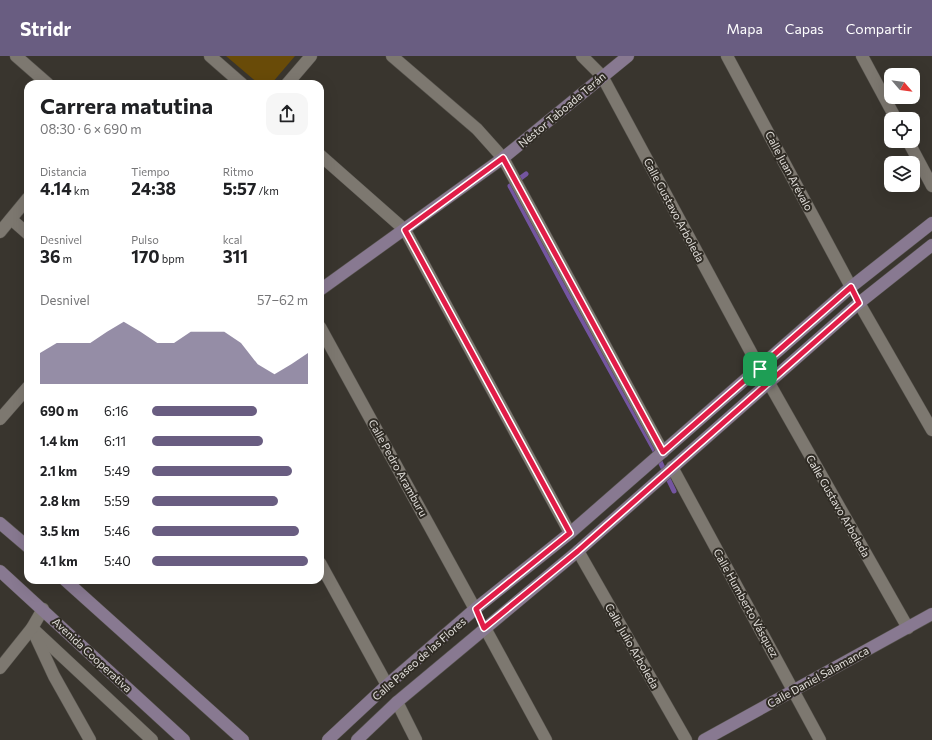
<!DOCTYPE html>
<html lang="es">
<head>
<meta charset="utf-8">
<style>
	:root { --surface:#fff; --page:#f6f6f6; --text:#202124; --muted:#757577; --accent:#695d81 }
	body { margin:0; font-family:Commissioner,sans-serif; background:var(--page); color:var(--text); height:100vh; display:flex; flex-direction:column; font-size:15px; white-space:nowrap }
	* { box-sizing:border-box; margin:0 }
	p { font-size:13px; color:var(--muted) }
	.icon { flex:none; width:22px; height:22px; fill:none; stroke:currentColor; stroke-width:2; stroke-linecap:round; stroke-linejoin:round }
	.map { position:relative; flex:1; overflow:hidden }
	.panel { position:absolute; left:24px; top:24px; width:300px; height:504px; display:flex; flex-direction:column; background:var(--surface); border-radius:12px; box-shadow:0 4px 16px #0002 }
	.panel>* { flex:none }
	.needle { width:26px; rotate:118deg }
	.fabs { position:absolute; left:884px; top:12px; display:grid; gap:8px }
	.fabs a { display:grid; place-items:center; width:36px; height:36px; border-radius:8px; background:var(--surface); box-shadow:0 4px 16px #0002; font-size:20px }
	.pin { position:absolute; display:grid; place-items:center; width:34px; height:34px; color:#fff; margin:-17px; border-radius:8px; box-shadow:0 2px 6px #0006 }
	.round { display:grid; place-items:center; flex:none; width:42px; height:42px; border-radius:12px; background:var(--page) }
	.overview { display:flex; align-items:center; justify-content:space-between; height:68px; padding:0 16px }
	h1 { font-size:22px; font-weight:700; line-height:30px }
	.figures { display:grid; grid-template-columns:repeat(3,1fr); gap:6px; height:68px; padding:4px 16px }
	.figures div { display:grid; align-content:center }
	.figures b { font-size:17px; font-weight:700 }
	.figures small { font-size:11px; font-weight:400 }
	.figures p { font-size:11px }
	.chart { height:112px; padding:8px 16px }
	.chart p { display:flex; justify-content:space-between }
	.chart svg { width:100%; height:72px; margin-top:4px; fill:var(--accent); opacity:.7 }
	ul { padding:0 16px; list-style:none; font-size:13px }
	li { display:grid; grid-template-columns:64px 48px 1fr; align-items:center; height:30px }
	li i { height:10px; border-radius:5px; background:var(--accent) }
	header { display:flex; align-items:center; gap:24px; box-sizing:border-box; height:56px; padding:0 20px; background:var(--accent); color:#fff }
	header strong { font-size:19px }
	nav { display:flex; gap:22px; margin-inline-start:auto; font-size:14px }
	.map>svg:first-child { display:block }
</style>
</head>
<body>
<header>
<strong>Stridr</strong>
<nav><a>Mapa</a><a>Capas</a><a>Compartir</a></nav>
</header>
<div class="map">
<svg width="932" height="684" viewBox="0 0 932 684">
	<rect width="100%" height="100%" fill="#39352e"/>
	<path fill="#694b08" d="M226,0H295L272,27L259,28Z"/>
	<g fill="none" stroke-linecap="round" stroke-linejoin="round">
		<path stroke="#7455a0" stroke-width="5" d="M526,118L510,130L569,240L655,395L674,435"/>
		<defs>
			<g id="street">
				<path d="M16,0L48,28"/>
				<path d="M210,0L242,28"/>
				<path d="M392,0L477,73L503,102L663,396"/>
				<path d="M582,0L602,20L760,313"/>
				<path d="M727,0L851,231"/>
				<path d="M862,0L896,63"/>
				<path d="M287,28L311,0"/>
				<path d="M908,85L932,130"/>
				<path d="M320,99L405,174L570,477"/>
				<path d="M11,163L28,178"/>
				<path d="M0,176L28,142"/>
				<path d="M859,247L932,374"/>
				<path d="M320,271L475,553"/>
				<path d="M769,327L908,572"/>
				<path d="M0,363L28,331"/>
				<path d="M672,411L820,684"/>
				<path d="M578,495L686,684"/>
				<path d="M320,507L387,629"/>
				<path d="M32,572L152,684"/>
				<path d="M485,572L546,684"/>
				<path d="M34,577L54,620L90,684"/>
				<path d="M0,612L32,572L43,553"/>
				<path d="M397,646L416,684"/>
			</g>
			<g id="secondary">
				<path d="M320,234L503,102L628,0"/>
				<path d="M0,467L28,491"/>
				<path d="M0,515L184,684"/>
				<path d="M65,524L243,684"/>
				<path d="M328,684L387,629L475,553L570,477L851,231L932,167"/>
				<path d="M357,684L397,646L578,495L859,247L932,189"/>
				<path d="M704,684L932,558"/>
			</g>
		</defs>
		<use href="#street" stroke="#56534d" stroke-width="13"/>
		<use href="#secondary" stroke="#56534d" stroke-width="13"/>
		<use href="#street" stroke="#7d7870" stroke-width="12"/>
		<use href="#secondary" stroke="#887991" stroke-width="12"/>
	</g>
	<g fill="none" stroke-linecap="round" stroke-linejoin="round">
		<defs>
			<path id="route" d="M503,102L663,396L851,231L859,247L578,495L484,572L476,553L570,477L405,174Z"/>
		</defs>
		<use href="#route" stroke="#fff" stroke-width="8"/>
		<use href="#route" stroke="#e11d48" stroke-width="5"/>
	</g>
	<g text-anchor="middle" stroke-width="4" stroke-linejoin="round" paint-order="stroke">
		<g font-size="11" fill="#e2dfdb" stroke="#2f2b24">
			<text transform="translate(562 54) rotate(-40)" y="4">Néstor Taboada Terán</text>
			<text transform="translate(789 115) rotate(62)" y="4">Calle Juan Arévalo</text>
			<text transform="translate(674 154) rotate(62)" y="4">Calle Gustavo Arboleda</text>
			<text transform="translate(398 412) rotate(61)" y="4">Calle Pedro Aramburu</text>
			<text transform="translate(838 450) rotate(60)" y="4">Calle Gustavo Arboleda</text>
			<text transform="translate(746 547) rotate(61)" y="4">Calle Humberto Vásquez</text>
			<text transform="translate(632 590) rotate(60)" y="4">Calle Julio Arboleda</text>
			<text transform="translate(92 599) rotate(43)" y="4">Avenida Cooperativa</text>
			<text transform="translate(419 603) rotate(-41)" y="4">Calle Paseo de las Flores</text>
			<text transform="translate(818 621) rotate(-29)" y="4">Calle Daniel Salamanca</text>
		</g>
	</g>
</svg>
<div class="fabs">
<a><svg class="needle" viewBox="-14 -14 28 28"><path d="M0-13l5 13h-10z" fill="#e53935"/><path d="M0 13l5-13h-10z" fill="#757577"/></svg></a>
<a><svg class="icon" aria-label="locate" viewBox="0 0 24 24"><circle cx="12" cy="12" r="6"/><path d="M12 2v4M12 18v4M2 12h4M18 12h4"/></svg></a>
<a><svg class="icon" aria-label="layers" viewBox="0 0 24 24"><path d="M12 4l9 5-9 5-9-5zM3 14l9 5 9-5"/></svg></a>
</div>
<div class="pin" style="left:760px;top:313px;background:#1e9e55"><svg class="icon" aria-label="arrive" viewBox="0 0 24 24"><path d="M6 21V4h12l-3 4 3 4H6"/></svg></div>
<section class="panel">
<div class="overview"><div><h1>Carrera matutina</h1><p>08:30 · 6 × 690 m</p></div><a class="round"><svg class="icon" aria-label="share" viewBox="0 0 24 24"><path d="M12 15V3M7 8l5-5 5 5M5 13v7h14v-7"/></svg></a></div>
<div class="figures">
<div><p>Distancia</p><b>4.14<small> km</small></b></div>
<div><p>Tiempo</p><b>24:38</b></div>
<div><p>Ritmo</p><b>5:57<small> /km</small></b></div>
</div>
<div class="figures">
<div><p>Desnivel</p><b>36<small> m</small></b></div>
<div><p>Pulso</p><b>170<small> bpm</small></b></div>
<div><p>kcal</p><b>311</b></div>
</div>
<div class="chart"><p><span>Desnivel</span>57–62 m</p>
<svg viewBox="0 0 160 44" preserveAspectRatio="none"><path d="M0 44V25L10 19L20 19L30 19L40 12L50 6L60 12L70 19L80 19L90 12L100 12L110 12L120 19L130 32L140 38L150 32L160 25V44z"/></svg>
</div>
<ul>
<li><b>690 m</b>6:16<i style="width:67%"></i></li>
<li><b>1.4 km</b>6:11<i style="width:71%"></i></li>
<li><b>2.1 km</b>5:49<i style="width:90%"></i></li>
<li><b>2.8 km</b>5:59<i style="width:81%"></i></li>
<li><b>3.5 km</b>5:46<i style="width:94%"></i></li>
<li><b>4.1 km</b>5:40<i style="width:100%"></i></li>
</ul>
</section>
</div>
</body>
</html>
